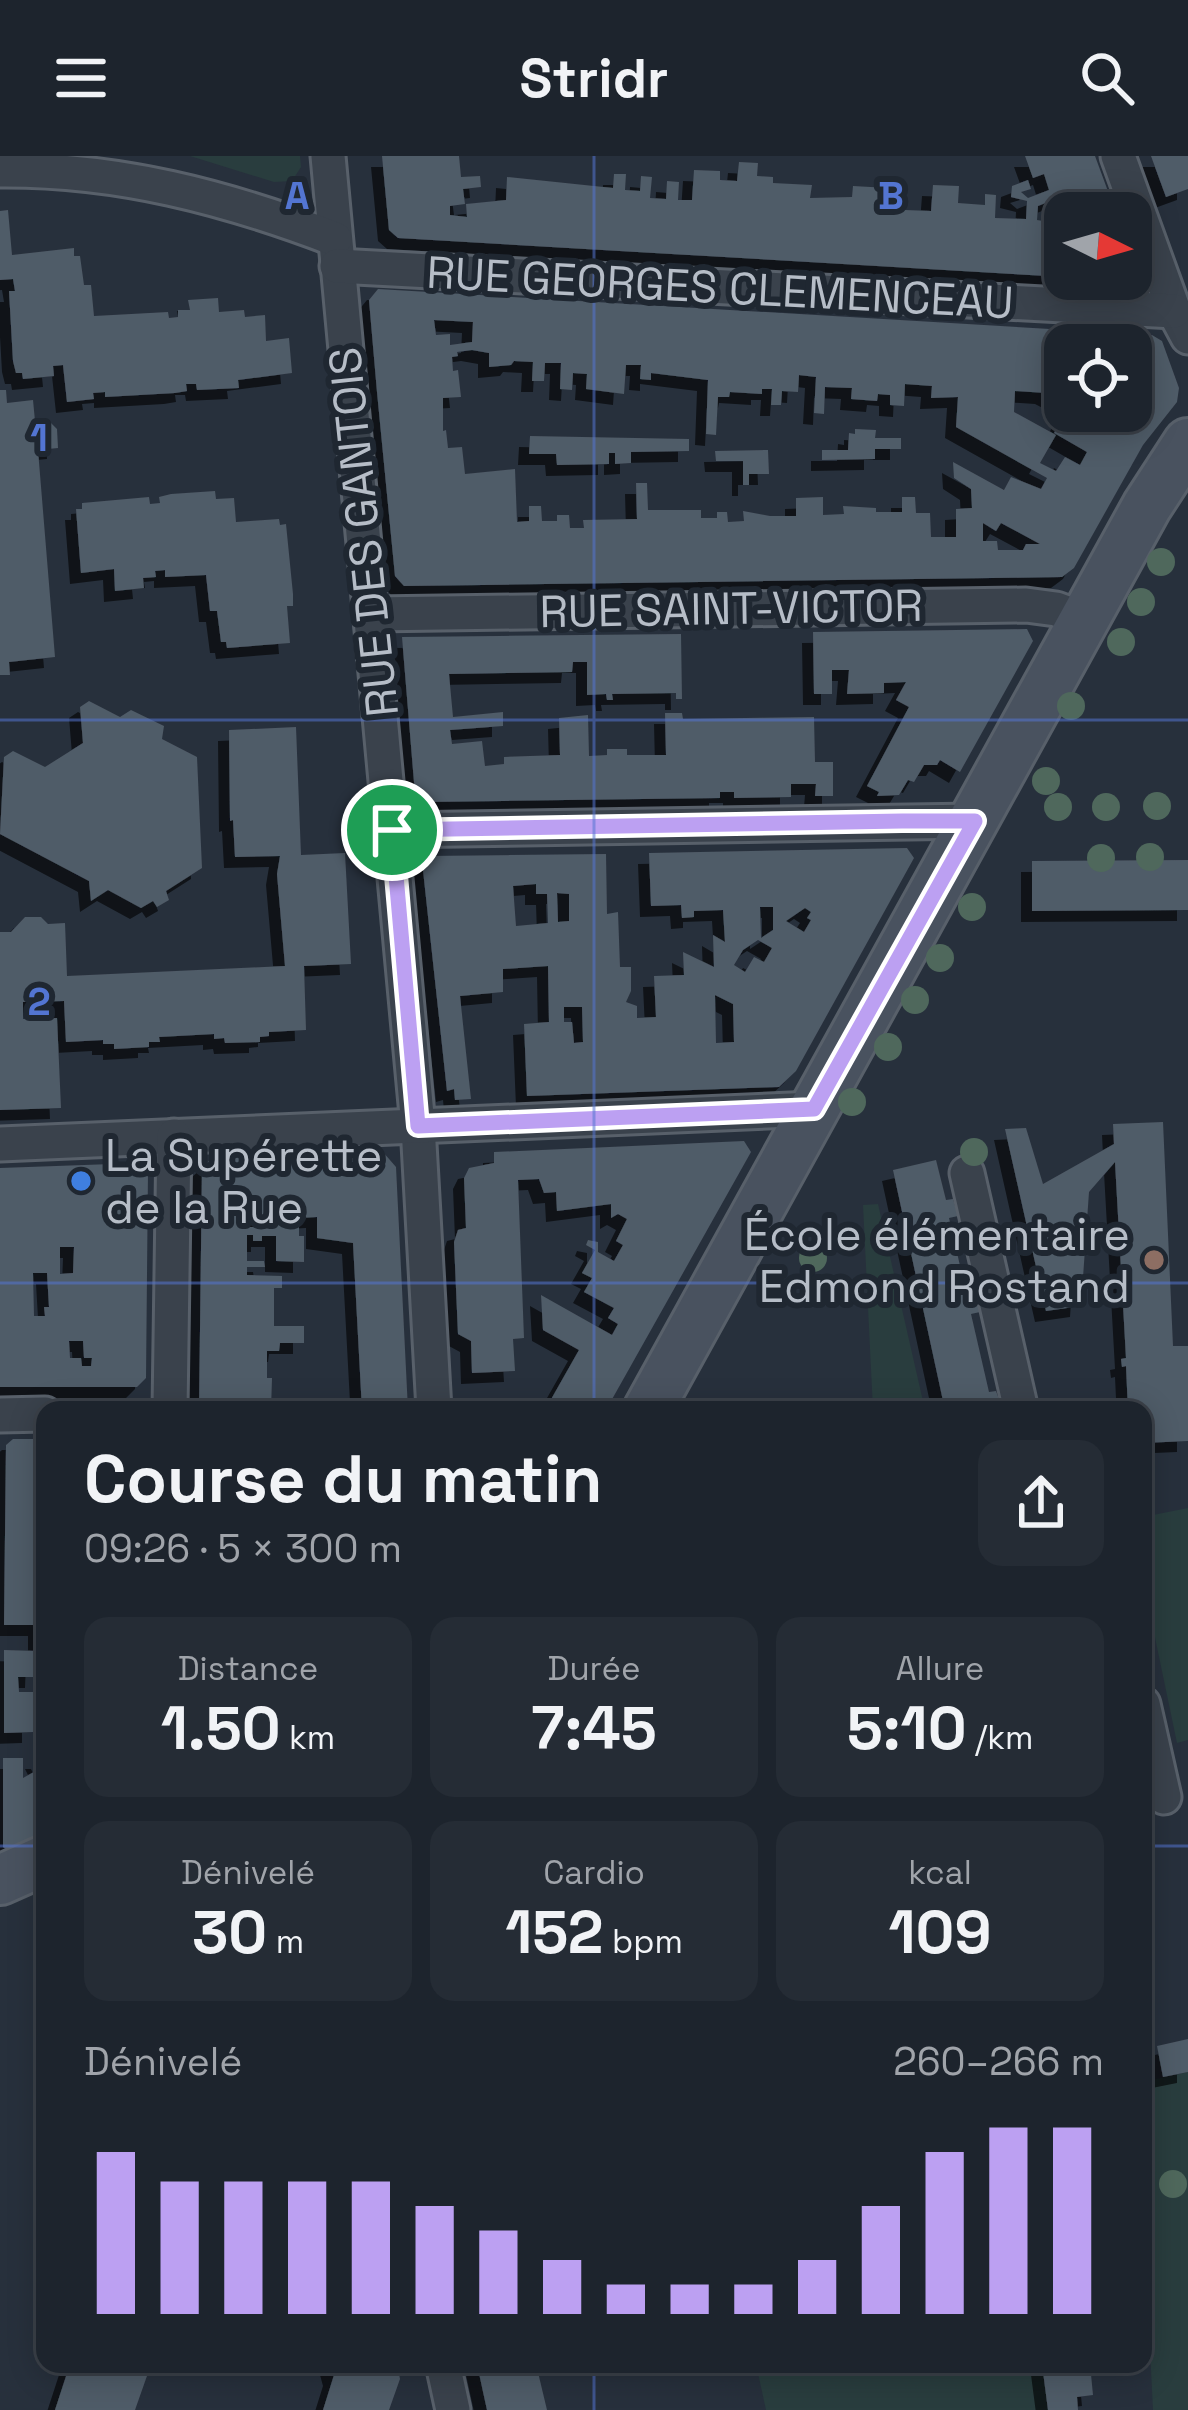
<!DOCTYPE html>
<html lang="fr">
<head>
<meta charset="utf-8">
<style>
	:root { --surface:#1d242d; --page:#252c35; --text:#f1f3f6; --muted:#a0a4aa; --line:#3b4149; --accent:#bca0f2 }
	body { margin:0; font-family:"Space Grotesk",sans-serif; background:var(--page); color:var(--text); height:100vh; display:flex; flex-direction:column; font-size:45px; white-space:nowrap }
	* { box-sizing:border-box; margin:0 }
	p { font-size:39px; color:var(--muted) }
	.icon { flex:none; width:66px; height:66px; fill:none; stroke:currentColor; stroke-width:2; stroke-linecap:round; stroke-linejoin:round }
	.map { position:relative; flex:1; overflow:hidden }
	.panel { position:absolute; left:36px; top:1245px; width:1116px; height:972px; display:flex; flex-direction:column; background:var(--surface); border-radius:24px; box-shadow:0 6px 30px #0003,0 0 0 3px var(--line) }
	.panel>* { flex:none }
	.needle { width:78px; rotate:95deg }
	.fabs { position:absolute; left:1044px; top:36px; display:grid; gap:24px }
	.fabs a { display:grid; place-items:center; width:108px; height:108px; border-radius:24px; background:var(--surface); box-shadow:0 6px 30px #0003,0 0 0 3px var(--line); font-size:60px }
	.pin { position:absolute; display:grid; place-items:center; width:102px; height:102px; color:#fff; margin:-51px; border:6px solid #fff; border-radius:50%; box-shadow:0 3px 12px #0007 }
	.round { display:grid; place-items:center; flex:none; width:126px; height:126px; border-radius:24px; background:var(--page) }
	.overview { display:flex; align-items:center; justify-content:space-between; height:204px; padding:0 48px }
	h1 { font-size:66px; font-weight:600; line-height:90px }
	.figures { display:grid; grid-template-columns:repeat(3,1fr); gap:18px; height:204px; padding:12px 48px }
	.figures div { display:grid; align-content:center; border-radius:24px; background:var(--page); text-align:center }
	.figures b { font-size:60px; font-weight:600 }
	.figures small { font-size:33px; font-weight:400 }
	.figures p { font-size:33px }
	.chart { height:336px; padding:24px 48px }
	.chart p { display:flex; justify-content:space-between }
	.chart svg { width:100%; height:216px; margin-top:12px; stroke:var(--accent); stroke-width:6 }
	header { display:flex; justify-content:space-between; align-items:center; height:156px; padding:0 48px; background:var(--surface); font-size:54px; font-weight:600 }
	.map>svg:first-child { display:block }
</style>
</head>
<body>
<header><svg class="icon" aria-label="menu" viewBox="0 0 24 24"><path d="M4 6h16M4 12h16M4 18h16"/></svg>Stridr<svg class="icon" aria-label="search" viewBox="0 0 24 24"><circle cx="10" cy="10" r="6"/><path d="M15 15l6 6"/></svg></header>
<div class="map">
<svg width="1188" height="2254" viewBox="0 0 1188 2254">
	<defs>
		<filter id="shadow"><feDropShadow dx="-11" dy="11" stdDeviation="0" flood-color="#0009"/></filter>
	</defs>
	<rect width="100%" height="100%" fill="#27303c"/>
	<g fill="#293d3e">
		<path d="M190,0H300L301,11L292,25L274,26Z"/>
		<path d="M878,1048L925,1254H873L863,1049Z"/>
		<path d="M1188,1352V1584L1177,1587L1143,1424V1361Z"/>
		<path d="M1188,1916V2254H1153L1143,2052V1926Z"/>
		<path d="M756,2208H1042L1048,2254H766Z"/>
	</g>
	<g fill="#505b67" fill-rule="evenodd" filter="url(#shadow)">
		<path d="M382,0H459L461,21L480,20L481,31L463,33L465,48L450,50V59L467,61L466,48L506,44L507,21L613,32L614,18H626L625,34L640,35L641,20L652,21L650,42L666,43L667,25L679,26L678,44H692L694,14L720,15V24L737,25L739,6L758,7L757,20L773,21V27L812,29L810,42L852,41L853,30L906,33L905,54L931,55L933,29L959,30L958,47L985,49V38L996,39L995,62L1026,63L1027,45L1011,41L1012,30L1028,24L1031,33L1021,36L1028,42L1049,34L1044,18L1033,22L1025,0H1095L1116,57H1065V121L398,82L389,74ZM1053,44L1062,68L1037,64L1038,50Z"/>
		<path d="M1151,0H1188V33L1166,41Z"/>
		<path d="M8,54L12,99L74,92V100H80L84,129H91L94,160L168,156L169,162L178,161V154H190L188,144L218,142L219,156L244,154L245,161L265,159L266,185L289,182L292,217L238,224L239,232L197,234L196,228H186L187,235L175,237L105,241V236L93,237L94,243L67,246L63,209L53,210L54,220L23,223L22,217H16L13,205L9,135H15L13,123L0,124V55Z"/>
		<path d="M378,133L1152,179L1162,185L1179,232L1177,246L1143,289L1074,412L1062,421L404,430L395,420L377,236L369,144ZM434,164L473,166L472,186L450,189V178L436,179ZM1065,189H1131V255H1066L1054,277L1087,296L1080,309L1065,301L1056,315L1040,307L1056,279L1014,256L1015,235L1046,237L1065,247ZM472,194L489,197V211L511,209L514,205L533,206L532,225H544L545,207H561L560,233L572,234L573,217L587,218L586,233L624,238L626,209H641L640,223L651,224V217L708,224L706,278L716,279L718,241H729L730,236L762,238V233H772L771,249H781L782,235L798,236L799,219L816,221L814,257L824,258L825,231L852,232L851,243L877,245L878,238L890,239V249L904,250L905,228L932,230L931,242L958,241L956,271L1047,322L1041,333L1011,321L1004,334L953,306L954,322L971,333L972,352L956,353V381H931L930,357H916L915,341H902V356H876V352L843,350L844,358L823,359V341L796,342V360H770L743,355L744,365L728,366L727,356H717V362H701V354H648L647,327H636L637,363L583,364L584,372H570L569,359H557V365H542L541,350H529V365L517,366L515,313L465,318L462,291L448,292L446,274L443,275V242L461,241L458,214L453,215L452,201L458,200L457,196ZM983,367L996,375L1001,367L1040,388H1026L1023,394H998L997,385H983Z"/>
		<path d="M0,234H6L7,247L33,244L35,265L48,264L57,273L58,292L38,294L55,501L9,506L10,519H0Z"/>
		<path d="M855,273L876,274L875,282H901V293H875V303L822,304V294H848L849,277L855,278Z"/>
		<path d="M530,280L689,283V295L631,296V307L615,308V297H609V308L557,309L556,298H529Z"/>
		<path d="M768,294L769,318H749V329H743V305H716L715,295Z"/>
		<path d="M215,335L216,343L234,342L236,366L279,363L280,369L286,368L293,438V450H287L290,487L227,492L226,486H221L217,455H210L206,419L165,421V414L155,415L156,421L143,422L144,432L115,435L114,413L81,417L76,353H82V347L149,341L150,348L160,347L159,341L171,338Z"/>
		<path d="M1027,473L1033,485L960,616L940,604L937,609H924L914,626L908,624L899,639L877,640L879,636L867,630L909,551L896,544L906,526L884,527V537L847,538L849,514H832V538H814L813,476Z"/>
		<path d="M681,478L682,543H676V537L612,538L613,544H607L606,538L587,539V506H573L572,516L449,518L453,561L503,556V570L450,574L452,588L482,585L485,610L504,608V601L560,599L559,562L588,559L589,600L607,599V593H627V599H666L665,557H682L683,563L814,561L815,606H833V640H815L816,628H791V641L734,642V636H720V642L424,646L415,638L402,481Z"/>
		<path d="M89,545L120,561L131,554L164,570L162,583L197,601L202,712L166,735L169,744L157,751L153,745L141,752L108,734L91,745L89,725L0,678L4,601L13,595L45,611L83,587L80,551Z"/>
		<path d="M296,571L301,699L345,697L351,808L304,810L306,874L269,876V880L260,881V886L225,887L224,882L214,883V878L159,881L160,886H149V891L114,893V888H103V884L66,886L64,845L23,846V863L57,862L61,952L0,954V776H11L25,761H41L48,768L65,767L67,820L285,810L277,718L280,700L235,701L233,664L230,665L229,574Z"/>
		<path d="M907,692L914,702L796,915L779,931L527,940L524,868L549,866L548,810L503,813V836L460,840L471,943L455,944L454,933L447,935L422,705L425,700L606,698L607,758L618,756L620,811H631V835L626,846L637,850V862L656,861L654,820L684,819L683,796L714,811L713,779L725,786L723,754L694,755V761L682,762L681,749L651,750L649,697ZM536,728V738H547L548,767L516,770L513,730ZM557,737L569,738V765L558,766ZM760,751H773V774L761,782ZM805,752L811,756L807,762L811,764L804,776L786,765ZM758,784L772,792L764,806L754,801L745,816L734,809L743,794ZM715,839L733,848L734,886L716,887ZM564,851H582L583,886L574,887L572,866H564Z"/>
		<path d="M1188,704V754L1032,755V705Z"/>
		<path d="M1163,966L1173,1190H1188V1285L1143,1287V1254H1128L1126,1210L1122,1211L1121,1203L1126,1202L1115,1006L1089,1036L1081,1150L1046,1155L1005,973L1026,972L1043,1028L1114,988L1113,968Z"/>
		<path d="M744,985L751,996L606,1254H545L579,1194L543,1174L541,1139L612,1179L618,1168L608,1162L614,1152L584,1136L592,1122L582,1117L595,1094L586,1089L588,1084L598,1086V1096L614,1105L623,1089L616,1085L627,1063L618,1058L611,1062V1048L557,1055L556,1036L544,1037L539,1023L518,1024L524,1182L513,1183L515,1215L472,1217L471,1185L458,1178L454,1086L458,1074L466,1072L464,1022L469,1012L494,1007V996Z"/>
		<path d="M383,996L396,1011L408,1254H362L353,1087L317,1082V1061L299,1062V1080H304V1106L276,1105V1080H262V1085H253V1079H247V1105H264L265,1111H247V1119L282,1120V1132H274V1170H304V1187H280L279,1195H267V1222H272L271,1254H199L202,1011L212,1002ZM246,1042H257V1058L250,1059L251,1063H257L258,1071H248L251,1049H246Z"/>
		<path d="M936,1004L946,1044L953,1043L958,1060L949,1062L967,1140L974,1138L980,1156L971,1158L989,1236L996,1235L1002,1251L993,1254H945L893,1014Z"/>
		<path d="M140,1007L148,1015L146,1222L137,1231H0V1012ZM60,1091H74L73,1117L60,1118ZM33,1117H47L49,1151H44L45,1160H34ZM69,1185H83L84,1202H92L91,1210H82L81,1202H70Z"/>
		<path d="M13,1283H45V1484H39V1469H4L6,1289Z"/>
		<path d="M4,1494L37,1495L36,1521H18L19,1536H33V1576L4,1577Z"/>
		<path d="M3,1602H23V1622L41,1612L36,1602H42L45,1608V1684L13,1698L3,1691Z"/>
		<path d="M1188,1883V1916L1163,1921L1157,1890Z"/>
		<path d="M70,2208H121L148,2217L135,2254H55Z"/>
		<path d="M331,2208H397L400,2223L389,2254H323L334,2219Z"/>
		<path d="M477,2208H536L547,2254H487Z"/>
		<path d="M1042,2208H1090L1093,2239L1077,2241L1078,2254H1048Z"/>
	</g>
	<g fill="none" stroke-linecap="round" stroke-linejoin="round">
		<defs>
			<g id="street">
				<path d="M328,0L418,970L434,1254"/>
				<path d="M1118,0L1174,155L1188,181"/>
				<path d="M0,14C118,13 225,41 335,83"/>
				<path d="M337,110L1174,155"/>
				<path d="M373,458L1026,449L1056,453L1086,464"/>
				<path d="M392,674L975,665"/>
				<path d="M0,988L814,953"/>
				<path d="M967,1017L1021,1254"/>
				<path d="M170,1254L174,980"/>
				<path d="M0,1259L45,1258"/>
				<path d="M1143,1548L1164,1641"/>
				<path d="M443,2208L453,2254"/>
			</g>
			<g id="secondary">
				<path d="M648,1254L1147,350L1188,287"/>
				<path d="M0,1724L45,1704"/>
			</g>
		</defs>
		<use href="#street" stroke="#58606a" stroke-width="39"/>
		<use href="#secondary" stroke="#58606a" stroke-width="54"/>
		<use href="#street" stroke="#3a424c" stroke-width="33"/>
		<use href="#secondary" stroke="#49525f" stroke-width="48"/>
	</g>
	<g fill="#4f685c">
		<circle cx="1161" cy="406" r="14"/>
		<circle cx="1141" cy="446" r="14"/>
		<circle cx="1121" cy="486" r="14"/>
		<circle cx="1071" cy="550" r="14"/>
		<circle cx="1046" cy="625" r="14"/>
		<circle cx="1157" cy="650" r="14"/>
		<circle cx="1058" cy="651" r="14"/>
		<circle cx="1106" cy="651" r="14"/>
		<circle cx="1150" cy="701" r="14"/>
		<circle cx="1101" cy="702" r="14"/>
		<circle cx="972" cy="751" r="14"/>
		<circle cx="940" cy="802" r="14"/>
		<circle cx="915" cy="844" r="14"/>
		<circle cx="888" cy="891" r="14"/>
		<circle cx="852" cy="946" r="14"/>
		<circle cx="974" cy="996" r="14"/>
		<circle cx="813" cy="1102" r="14"/>
		<circle cx="1173" cy="2028" r="14"/>
	</g>
	<g fill="none" stroke-linecap="round" stroke-linejoin="round">
		<defs>
			<path id="route" d="M902,665H975L814,953L418,970L392,674Z"/>
		</defs>
		<use href="#route" stroke="#fff" stroke-width="24"/>
		<use href="#route" stroke="#bca0f2" stroke-width="15"/>
	</g>
	<path fill="none" stroke="#5375d2" stroke-width="3" stroke-opacity="0.55" d="M594,0V1254M0,564H1188M0,1127H1188M0,1690H45M1143,1690H1188M594,2208V2254"/>
	<circle fill="#3f7fe0" stroke="#1f2731" stroke-width="4.5" cx="81" cy="1025" r="12"/>
	<circle fill="#8d6e63" stroke="#1f2731" stroke-width="4.5" cx="1154" cy="1104" r="12"/>
	<g text-anchor="middle" stroke-width="12" stroke-linejoin="round" paint-order="stroke">
		<g font-size="45" fill="#b6bdc7" stroke="#1f2731">
			<text transform="translate(720 131) rotate(3)" y="16">RUE GEORGES CLEMENCEAU</text>
			<text transform="translate(363 376) rotate(-96)" y="16">RUE DES GANTOIS</text>
			<text transform="translate(731 452) rotate(-1)" y="16">RUE SAINT-VICTOR</text>
		</g>
		<g font-size="45" fill="#b6bdc7" stroke="#1f2731" text-anchor="start">
			<text x="105" y="1015">La Supérette<tspan x="105" dy="52">de la Rue</tspan></text>
			<text x="1130" y="1094" text-anchor="end">École élémentaire<tspan x="1130" dy="52">Edmond Rostand</tspan></text>
		</g>
	</g>
	<g font-size="39" text-anchor="middle" font-weight="bold" fill="#5375d2" stroke="#1f2731" stroke-width="12" stroke-linejoin="round" paint-order="stroke">
		<text x="297" y="53">A</text>
		<text x="891" y="53">B</text>
		<text x="39" y="295">1</text>
		<text x="39" y="859">2</text>
	</g>
</svg>
<div class="fabs">
<a><svg class="needle" viewBox="-14 -14 28 28"><path d="M0-13l5 13h-10z" fill="#e53935"/><path d="M0 13l5-13h-10z" fill="#a0a4aa"/></svg></a>
<a><svg class="icon" aria-label="locate" viewBox="0 0 24 24"><circle cx="12" cy="12" r="6"/><path d="M12 2v4M12 18v4M2 12h4M18 12h4"/></svg></a>
</div>
<div class="pin" style="left:392px;top:674px;background:#1e9e55"><svg class="icon" aria-label="arrive" viewBox="0 0 24 24"><path d="M6 21V4h12l-3 4 3 4H6"/></svg></div>
<section class="panel">
<div class="overview"><div><h1>Course du matin</h1><p>09:26 · 5 × 300 m</p></div><a class="round"><svg class="icon" aria-label="share" viewBox="0 0 24 24"><path d="M12 15V3M7 8l5-5 5 5M5 13v7h14v-7"/></svg></a></div>
<div class="figures">
<div><p>Distance</p><b>1.50<small> km</small></b></div>
<div><p>Durée</p><b>7:45</b></div>
<div><p>Allure</p><b>5:10<small> /km</small></b></div>
</div>
<div class="figures">
<div><p>Dénivelé</p><b>30<small> m</small></b></div>
<div><p>Cardio</p><b>152<small> bpm</small></b></div>
<div><p>kcal</p><b>109</b></div>
</div>
<div class="chart"><p><span>Dénivelé</span>260–266 m</p>
<svg viewBox="0 0 160 44" preserveAspectRatio="none"><path d="M5 44V11M15 44V17M25 44V17M35 44V17M45 44V17M55 44V22M65 44V27M75 44V33M85 44V38M95 44V38M105 44V38M115 44V33M125 44V22M135 44V11M145 44V6M155 44V6"/></svg>
</div>
</section>
</div>
</body>
</html>
